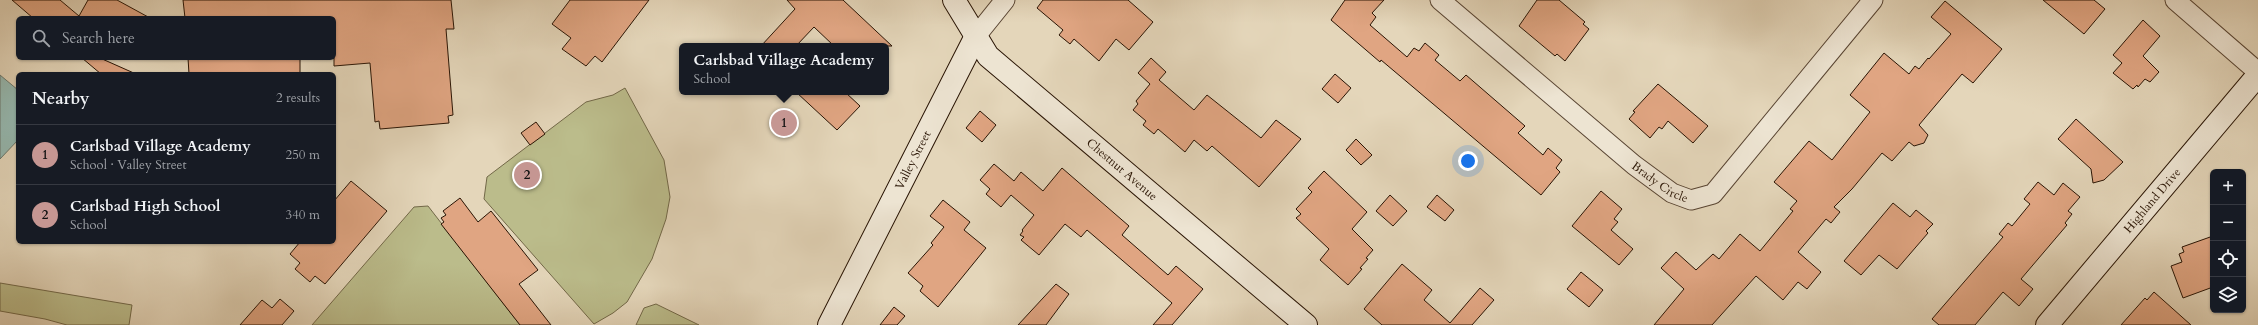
<!DOCTYPE html>
<html lang="en">
<head>
<meta charset="utf-8">
<style>
  :root { --surface:#171b24; --page:#20242c; --text:#f1f3f6; --muted:#9ea1a6; --line:#363941; --accent:#c59692 }
  body { margin:0; font-family:Cardo,serif; background:var(--page); color:var(--text) }
  .controls { position:absolute; right:12px; bottom:12px; display:grid; overflow:hidden; border-radius:6px; box-shadow:0 1px 3px #0004 }
  .controls button { width:36px; height:36px; display:grid; place-items:center; padding:0; border:0; border-bottom:1px solid var(--line); background:var(--surface); color:var(--text); font:20px sans-serif }
  .you { position:absolute; left:1468px; top:161px; width:14px; height:14px; margin:-10px; border:3px solid #fff; border-radius:50%; background:#1a73e8; box-shadow:0 0 0 6px #1a73e833 }
  .badge { display:grid; place-items:center; width:26px; height:26px; border-radius:50%; background:var(--accent); color:#111; font-size:13px; font-weight:700 }
  .pin { position:absolute; translate:-50% -50%; border:2px solid #fff; box-shadow:0 1px 4px #0006 }
  .popup { position:absolute; left:679px; top:43px; width:210px; height:52px; box-sizing:border-box; display:grid; place-content:center; border-radius:6px; background:var(--surface); filter:drop-shadow(0 1px 3px #0005); font-size:13px; white-space:nowrap; color:var(--muted) }
  .popup b { font-size:15px; color:var(--text) }
  .popup::after { content:''; position:absolute; left:50%; top:100%; margin-left:-8px; border:8px solid transparent; border-top-color:var(--surface) }
  .list { margin:0; padding:0; list-style:none }
  h2 { display:flex; justify-content:space-between; align-items:center; height:52px; margin:0; padding:0 16px; font-size:17px }
  h2 small { font-size:13px; font-weight:400; color:var(--muted) }
  .list li { display:grid; grid-template-columns:26px 1fr auto; gap:12px; align-items:center; box-sizing:border-box; height:60px; padding:0 16px; border-top:1px solid var(--line) }
  .list b { display:block; font-size:15px; white-space:nowrap }
  .list p { margin:0; font-size:13px; white-space:nowrap; color:var(--muted) }
  .list em { font-size:13px; font-style:normal; color:var(--muted) }
  .icon { flex:none; width:22px; height:22px; fill:none; stroke:currentColor; stroke-width:2; stroke-linecap:round; stroke-linejoin:round }
  .map { position:relative; flex:none; width:2258px; height:325px; overflow:hidden }
  .search { position:absolute; background:var(--surface); box-shadow:0 1px 3px #0004; left:16px; top:16px; width:320px; height:44px; display:flex; align-items:center; gap:10px; box-sizing:border-box; padding:0 14px; border-radius:6px; color:var(--muted); font-size:15px }
  .panel { position:absolute; background:var(--surface); box-shadow:0 1px 3px #0004; left:16px; top:72px; width:320px; height:172px; border-radius:6px }
  .map>svg:first-child { display:block }
</style>
</head>
<body>
<div class="map">
<svg width="2258" height="325" viewBox="0 0 2258 325">
  <rect width="100%" height="100%" fill="#e4d6ba"/>
  <filter id="stains"><feTurbulence type="fractalNoise" baseFrequency=".005" numOctaves="4"/><feColorMatrix values="0 0 0 0 .2 0 0 0 0 .09 0 0 0 0 .02 0 0 0 .5 -.17"/></filter>
  <radialGradient id="worn" r=".72"><stop offset=".6" stop-color="#630" stop-opacity="0"/><stop offset="1" stop-color="#630" stop-opacity=".3"/></radialGradient>
  <path fill="#bbbc8b" stroke="#726848" d="M 625,88 L 664,160 L 670,197 L 666,219 L 652,259 L 627,302 L 613,313 L 594,324 L 484,199 L 487,177 L 586,102 L 613,95 Z
    M 428,206 L 520,325 L 312,325 L 414,207 Z
    M 0,283 L 132,305 L 129,325 L 67,325 L 45,319 L 0,311 Z
    M 656,304 L 699,325 L 636,325 L 644,308 Z"/>
  <path fill="#95b9b1" stroke="#6a776c" d="M 0,75 L 18,90 L 18,140 L 0,159 Z"/>
  <path fill="#e0a582" stroke="#291404" d="M 12,0 L 60,0 L 79,16 L 88,0 L 117,0 L 150,18 L 33,18 Z
    M 183,0 L 451,0 L 454,29 L 446,29 L 453,115 L 448,116 L 449,123 L 380,129 L 379,121 L 375,122 L 370,63 L 334,66 L 334,18 L 185,18 Z
    M 570,0 L 649,0 L 602,62 L 595,56 L 586,66 L 562,49 L 571,38 L 552,24 Z
    M 787,0 L 843,0 L 892,46 L 834,46 L 814,27 L 796,46 L 761,46 L 795,9 Z
    M 1043,0 L 1128,0 L 1153,22 L 1129,50 L 1116,39 L 1099,61 L 1074,39 L 1070,44 L 1059,35 L 1063,30 L 1037,8 Z
    M 1345,0 L 1384,0 L 1372,13 L 1376,17 L 1370,25 L 1407,57 L 1414,48 L 1419,51 L 1425,43 L 1439,55 L 1435,60 L 1460,81 L 1466,75 L 1525,126 L 1518,133 L 1543,155 L 1548,148 L 1562,160 L 1556,168 L 1560,172 L 1541,195 L 1381,60 L 1380,62 L 1331,20 Z
    M 1537,0 L 1559,0 L 1585,22 L 1583,24 L 1589,29 L 1565,61 L 1557,54 L 1555,56 L 1519,26 Z
    M 2043,0 L 2094,0 L 2105,9 L 2084,34 Z
    M 1945,1 L 2002,49 L 1973,83 L 1962,74 L 1919,125 L 1928,135 L 1924,143 L 1914,146 L 1909,142 L 1892,161 L 1882,153 L 1852,189 L 1834,207 L 1840,212 L 1831,223 L 1826,219 L 1798,252 L 1821,272 L 1807,289 L 1798,282 L 1783,300 L 1756,276 L 1712,325 L 1654,325 L 1684,289 L 1661,268 L 1676,252 L 1696,270 L 1713,254 L 1719,259 L 1740,234 L 1760,251 L 1793,211 L 1790,209 L 1797,201 L 1774,182 L 1809,141 L 1832,160 L 1870,112 L 1850,95 L 1884,53 L 1909,74 L 1915,66 L 1919,69 L 1928,58 L 1929,59 L 1951,34 L 1931,17 Z
    M 2143,20 L 2160,36 L 2143,56 L 2159,72 L 2150,82 L 2145,79 L 2138,87 L 2137,85 L 2133,89 L 2113,73 L 2122,63 L 2113,55 Z
    M 82,58 L 100,58 L 136,74 L 101,74 Z
    M 188,58 L 300,58 L 300,74 L 189,74 Z
    M 1151,58 L 1166,72 L 1159,80 L 1194,110 L 1207,95 L 1261,138 L 1276,120 L 1301,139 L 1259,187 L 1212,146 L 1207,151 L 1194,140 L 1185,152 L 1158,129 L 1154,134 L 1143,125 L 1146,121 L 1133,110 L 1138,104 L 1136,101 L 1150,84 L 1138,73 Z
    M 1335,74 L 1351,88 L 1338,103 L 1322,89 Z
    M 1658,84 L 1708,126 L 1693,143 L 1668,121 L 1662,129 L 1659,127 L 1650,138 L 1629,119 L 1635,112 L 1633,111 Z
    M 796,92 L 845,92 L 860,106 L 837,130 Z
    M 980,111 L 996,125 L 982,142 L 966,128 Z
    M 2076,119 L 2123,162 L 2104,180 L 2093,183 L 2091,169 L 2058,139 Z
    M 536,122 L 545,134 L 530,145 L 521,133 Z
    M 1356,139 L 1372,155 L 1361,165 L 1346,150 Z
    M 994,164 L 1014,181 L 1021,172 L 1043,191 L 1062,168 L 1129,226 L 1122,235 L 1168,275 L 1176,266 L 1203,289 L 1172,325 L 1153,325 L 1172,303 L 1087,230 L 1081,237 L 1065,224 L 1039,255 L 1021,240 L 1024,237 L 1020,235 L 1023,231 L 1022,230 L 1034,215 L 1011,195 L 1001,207 L 986,194 L 990,189 L 980,180 Z
    M 1324,171 L 1367,212 L 1352,229 L 1373,250 L 1366,258 L 1368,259 L 1360,268 L 1362,269 L 1348,285 L 1320,260 L 1329,249 L 1296,218 L 1301,214 L 1296,209 L 1312,192 L 1308,188 Z
    M 351,181 L 387,211 L 325,284 L 315,276 L 310,282 L 295,269 L 300,263 L 290,254 L 300,242 L 334,242 L 334,201 Z
    M 2038,182 L 2054,195 L 2063,183 L 2080,197 L 2068,211 L 2072,214 L 2065,223 L 2067,225 L 2021,279 L 2033,289 L 2019,306 L 2003,292 L 1975,325 L 1939,325 L 1932,319 L 2003,237 L 1999,234 L 2008,223 L 2012,226 L 2030,204 L 2024,199 Z
    M 1601,191 L 1622,209 L 1614,219 L 1618,222 L 1611,230 L 1633,249 L 1619,265 L 1572,226 Z
    M 1390,195 L 1407,211 L 1393,226 L 1376,211 Z
    M 1437,195 L 1454,210 L 1445,221 L 1427,207 Z
    M 460,198 L 478,222 L 491,211 L 538,270 L 519,284 L 551,325 L 520,325 L 441,224 L 444,222 L 441,218 L 446,215 L 443,211 Z
    M 943,200 L 970,222 L 964,230 L 986,248 L 938,307 L 920,291 L 923,286 L 908,273 L 933,245 L 931,243 L 944,227 L 930,216 Z
    M 1893,203 L 1910,217 L 1916,210 L 1933,224 L 1926,231 L 1928,233 L 1897,269 L 1879,255 L 1861,275 L 1844,261 Z
    M 2213,236 L 2213,287 L 2183,298 L 2171,266 L 2182,262 L 2179,254 L 2184,252 L 2182,247 Z
    M 1402,264 L 1432,290 L 1424,300 L 1450,323 L 1480,288 L 1494,300 L 1472,325 L 1382,325 L 1364,309 Z
    M 1581,272 L 1603,290 L 1589,307 L 1567,289 Z
    M 1056,284 L 1069,294 L 1046,325 L 1018,325 Z
    M 2154,292 L 2191,325 L 2121,325 L 2145,298 L 2147,300 Z
    M 280,299 L 294,311 L 282,325 L 240,325 L 262,300 L 272,308 Z
    M 894,307 L 905,316 L 897,325 L 880,325 Z"/>
  <g fill="none" stroke-linecap="round" stroke-linejoin="round">
    <defs>
      <g id="street">
        <path id="s1" d="M 1440,0 L 1634,165 L 1672,193 L 1691,200 L 1713,194 L 1873,0"/>
        <path d="M 2175,0 L 2258,72"/>
        <path d="M 976,36 L 1005,0"/>
      </g>
      <g id="secondary">
        <path id="s2" d="M 954,0 L 988,56 L 1306,325"/>
        <path id="s3" d="M 829,325 L 976,36"/>
        <path id="s4" d="M 2047,325 L 2258,75"/>
      </g>
    </defs>
    <use href="#street" stroke="#584432" stroke-width="21"/>
    <use href="#secondary" stroke="#291404" stroke-width="24"/>
    <use href="#street" stroke="#ede4d2" stroke-width="19"/>
    <use href="#secondary" stroke="#ede4d2" stroke-width="22"/>
  </g>
  <g text-anchor="middle" dominant-baseline="central" stroke-width="3" stroke-linejoin="round" paint-order="stroke">
    <g font-size="12" fill="#291404" stroke="#ede4d2">
      <text stroke="none"><textPath href="#s3" startOffset="185">Valley Street</textPath></text>
      <text stroke="none"><textPath href="#s2" startOffset="241">Chestnut Avenue</textPath></text>
      <text stroke="none"><textPath href="#s1" startOffset="286">Brady Circle</textPath></text>
      <text stroke="none"><textPath href="#s4" startOffset="163">Highland Drive</textPath></text>
    </g>
  </g>
  <rect width="100%" height="100%" filter="url(#stains)"/>
  <rect width="100%" height="100%" fill="url(#worn)"/>
</svg>
<div class="controls">
<button>+</button>
<button>−</button>
<button><svg class="icon" aria-label="locate" viewBox="0 0 24 24"><circle cx="12" cy="12" r="6"/><path d="M12 2v4M12 18v4M2 12h4M18 12h4"/></svg></button>
<button><svg class="icon" aria-label="layers" viewBox="0 0 24 24"><path d="M12 4l9 5-9 5-9-5zM3 14l9 5 9-5"/></svg></button>
</div>
<div class="you"></div>
<div class="pin badge" style="left:784px;top:123px">1</div>
<div class="popup"><b>Carlsbad Village Academy</b>School</div>
<div class="pin badge" style="left:527px;top:175px">2</div>
<div class="search"><svg class="icon" aria-label="search" viewBox="0 0 24 24"><circle cx="10" cy="10" r="6"/><path d="M15 15l6 6"/></svg>Search here</div>
<section class="panel">
<h2>Nearby<small>2 results</small></h2>
<ul class="list">
<li><span class="badge">1</span><div><b>Carlsbad Village Academy</b><p>School · Valley Street</p></div><em>250 m</em></li>
<li><span class="badge">2</span><div><b>Carlsbad High School</b><p>School</p></div><em>340 m</em></li>
</ul>
</section>
</div>
</body>
</html>
